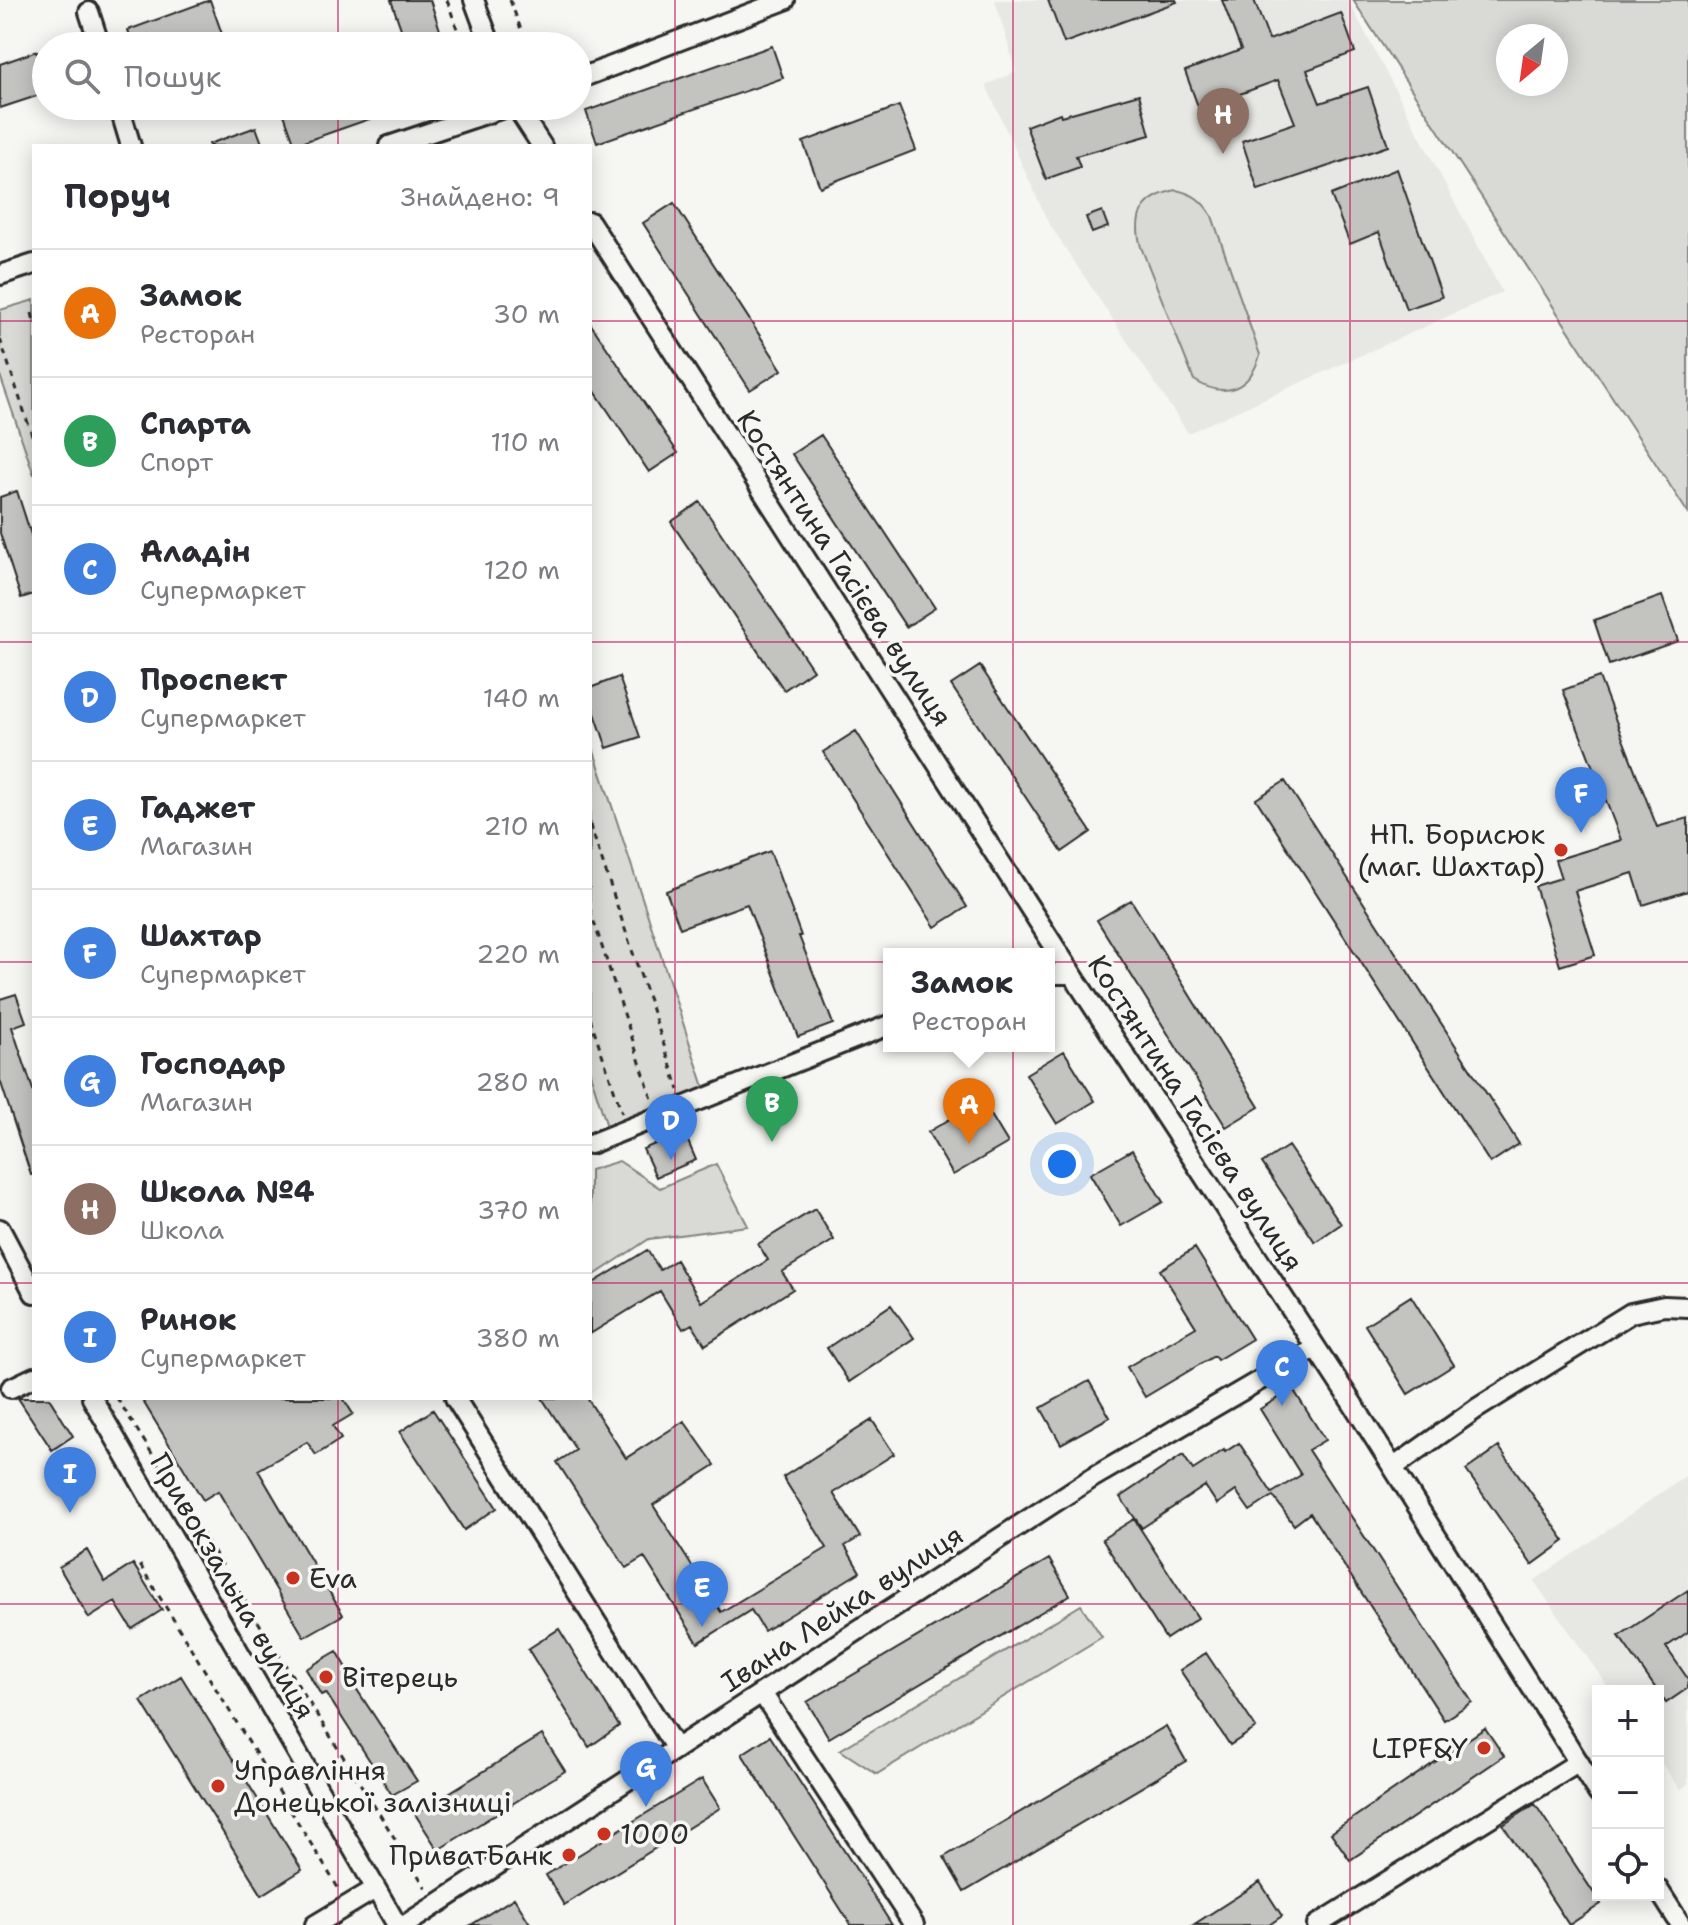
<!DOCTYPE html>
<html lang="uk">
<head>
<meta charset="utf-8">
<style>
  :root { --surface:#fff; --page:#f7f7f7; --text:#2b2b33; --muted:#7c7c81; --line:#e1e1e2; --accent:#c8321e }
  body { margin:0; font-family:"Shantell Sans",sans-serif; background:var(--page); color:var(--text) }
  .controls { position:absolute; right:24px; bottom:24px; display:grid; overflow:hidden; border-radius:0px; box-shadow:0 4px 20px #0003 }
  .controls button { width:72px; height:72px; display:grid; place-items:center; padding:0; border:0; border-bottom:2px solid var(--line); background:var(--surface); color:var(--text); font:40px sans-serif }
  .compass { position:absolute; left:1496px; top:24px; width:72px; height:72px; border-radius:50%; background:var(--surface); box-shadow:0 4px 20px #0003; rotate:209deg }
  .you { position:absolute; left:1062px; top:1164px; width:28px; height:28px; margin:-20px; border:6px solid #fff; border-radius:50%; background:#1a73e8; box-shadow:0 0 0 12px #1a73e833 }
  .badge { display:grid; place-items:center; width:52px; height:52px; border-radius:50%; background:var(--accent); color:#fff; font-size:26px; font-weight:700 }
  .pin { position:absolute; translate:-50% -66px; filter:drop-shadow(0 2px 4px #0008) }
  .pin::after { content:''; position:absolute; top:42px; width:28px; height:24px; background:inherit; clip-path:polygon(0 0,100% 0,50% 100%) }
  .popup { position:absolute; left:883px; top:948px; width:172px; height:104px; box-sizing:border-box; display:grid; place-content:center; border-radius:0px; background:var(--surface); filter:drop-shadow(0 2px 6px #0005); font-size:26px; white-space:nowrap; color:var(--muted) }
  .popup b { font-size:30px; color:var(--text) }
  .popup::after { content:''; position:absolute; left:50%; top:100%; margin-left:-16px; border:16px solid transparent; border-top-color:var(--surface) }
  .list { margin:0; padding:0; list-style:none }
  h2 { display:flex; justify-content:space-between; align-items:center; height:104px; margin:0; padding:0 32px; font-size:34px }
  h2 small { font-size:26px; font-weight:400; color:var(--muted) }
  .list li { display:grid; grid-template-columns:52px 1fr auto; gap:24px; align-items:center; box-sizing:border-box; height:128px; padding:0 32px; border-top:2px solid var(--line) }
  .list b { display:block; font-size:30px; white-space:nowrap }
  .list p { margin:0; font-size:26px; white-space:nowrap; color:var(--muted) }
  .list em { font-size:26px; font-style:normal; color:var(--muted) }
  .icon { flex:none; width:44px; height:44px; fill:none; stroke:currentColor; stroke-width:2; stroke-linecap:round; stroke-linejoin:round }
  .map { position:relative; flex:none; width:1688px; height:1925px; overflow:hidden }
  .search { position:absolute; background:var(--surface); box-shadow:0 4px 20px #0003; left:32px; top:32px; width:560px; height:88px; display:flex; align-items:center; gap:20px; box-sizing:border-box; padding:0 28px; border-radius:44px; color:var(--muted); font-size:30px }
  .panel { position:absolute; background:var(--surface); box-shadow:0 4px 20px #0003; left:32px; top:144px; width:560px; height:1256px; border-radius:0px }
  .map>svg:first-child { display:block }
</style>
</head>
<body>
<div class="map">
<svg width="1688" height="1925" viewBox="0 0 1688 1925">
  <rect width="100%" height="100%" fill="#f6f6f2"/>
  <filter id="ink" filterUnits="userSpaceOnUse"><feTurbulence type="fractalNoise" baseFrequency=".0125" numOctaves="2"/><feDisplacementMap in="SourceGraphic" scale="16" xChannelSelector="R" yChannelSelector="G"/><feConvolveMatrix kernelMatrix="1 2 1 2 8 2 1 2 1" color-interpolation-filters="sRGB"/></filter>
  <g filter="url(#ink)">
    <path fill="#e7e7e3" d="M 995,0 L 1348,0 L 1502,292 L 1188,433 L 1048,222 L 986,85 L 1016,72 Z
      M 1688,1474 L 1688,1784 L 1680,1790 L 1658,1758 L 1658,1691 L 1611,1691 L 1534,1581 Z"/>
    <path fill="#d9d9d5" stroke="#828280" stroke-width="2" fill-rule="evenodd" d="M 1353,0 L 1688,0 L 1688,513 ZM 1508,36 L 1556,36 L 1556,84 L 1508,84 Z
      M 1176,190 C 1194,194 1202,200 1212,216 L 1260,355 C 1250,389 1225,400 1194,380 L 1141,247 C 1132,215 1143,197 1176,190 Z
      M 34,300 L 34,475 L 0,375 L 0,310 Z
      M 590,739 L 705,1090 L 609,1133 L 590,1073 Z
      M 619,1161 L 660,1188 L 716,1164 L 748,1226 L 649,1239 L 590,1278 L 590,1170 Z
      M 1081,1605 L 1102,1637 L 877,1774 L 840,1750 Z"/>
    <path fill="#c3c3c0" stroke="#2b2b2b" stroke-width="2" d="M 210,0 L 222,34 L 188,46 L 134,46 L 128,30 Z
      M 391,0 L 430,0 L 443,39 L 422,46 L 407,46 Z
      M 1048,0 L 1176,0 L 1177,2 L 1064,43 Z
      M 1222,0 L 1254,0 L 1269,40 L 1341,13 L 1355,52 L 1307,70 L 1320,103 L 1368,87 L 1388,146 L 1258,190 L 1242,141 L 1295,123 L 1278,80 L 1199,109 L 1185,71 L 1241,50 Z
      M 772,46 L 783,78 L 597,143 L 586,111 Z
      M 37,51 L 46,77 L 46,93 L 0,108 L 0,64 Z
      M 1139,94 L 1150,135 L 1076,156 L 1080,167 L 1046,179 L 1026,126 L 1060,113 L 1061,116 Z
      M 281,106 L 400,106 L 401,108 L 295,145 Z
      M 899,106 L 916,150 L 820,187 L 803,142 Z
      M 256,127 L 263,146 L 209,146 L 209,144 Z
      M 1397,169 L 1442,297 L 1406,309 L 1379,232 L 1350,244 L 1331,195 Z
      M 674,203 L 782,370 L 750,390 L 643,223 Z
      M 1102,211 L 1108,227 L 1092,233 L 1086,217 Z
      M 590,323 L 678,453 L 649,472 L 590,384 Z
      M 821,435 L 935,608 L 906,627 L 792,454 Z
      M 17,491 L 34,544 L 34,594 L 21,598 L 0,533 L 0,497 Z
      M 700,502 L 813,670 L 784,690 L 671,522 Z
      M 1662,596 L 1678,641 L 1609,665 L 1594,620 Z
      M 980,666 L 1091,832 L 1062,852 L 951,685 Z
      M 619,677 L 640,737 L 607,748 L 590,699 L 590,688 Z
      M 1599,677 L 1657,827 L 1688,818 L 1688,891 L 1643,905 L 1633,873 L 1575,891 L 1595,955 L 1560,966 L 1535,886 L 1561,878 L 1555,860 L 1621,840 L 1563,690 Z
      M 856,731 L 967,907 L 935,927 L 823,752 Z
      M 1285,781 L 1519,1144 L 1490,1163 L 1256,799 Z
      M 770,851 L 801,936 L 799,936 L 833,1024 L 798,1037 L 747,904 L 680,928 L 666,891 Z
      M 1131,900 L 1259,1107 L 1226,1127 L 1097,920 Z
      M 16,994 L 26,1022 L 12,1027 L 34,1093 L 34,1174 L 31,1175 L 0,1080 L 0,999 Z
      M 1064,1051 L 1095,1101 L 1057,1124 L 1026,1074 Z
      M 982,1100 L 1008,1143 L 953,1175 L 928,1132 Z
      M 684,1132 L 696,1160 L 656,1177 L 643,1149 Z
      M 1288,1146 L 1341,1224 L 1315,1242 L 1262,1163 Z
      M 1132,1150 L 1163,1202 L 1121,1226 L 1090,1174 Z
      M 815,1209 L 834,1240 L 782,1272 L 793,1289 L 705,1345 L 692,1324 L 683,1329 L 660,1291 L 590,1334 L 590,1285 L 647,1250 L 660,1270 L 676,1260 L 701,1302 L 768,1260 L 758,1244 Z
      M 1195,1248 L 1252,1339 L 1217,1360 L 1214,1356 L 1145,1397 L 1127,1367 L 1196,1327 L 1160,1270 Z
      M 1411,1296 L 1454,1365 L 1408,1394 L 1365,1325 Z
      M 891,1305 L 914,1338 L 849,1382 L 827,1348 Z
      M 1089,1381 L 1110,1417 L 1061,1444 L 1041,1408 Z
      M 1293,1389 L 1325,1440 L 1308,1450 L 1472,1702 L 1444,1720 L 1310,1513 L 1294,1525 L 1273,1496 L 1250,1511 L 1236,1491 L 1217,1504 L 1205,1486 L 1142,1528 L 1120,1497 L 1183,1455 L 1193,1470 L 1224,1450 L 1225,1452 L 1239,1443 L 1272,1493 L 1301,1475 L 1260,1409 Z
      M 18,1398 L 49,1398 L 73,1436 L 52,1450 Z
      M 141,1398 L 343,1398 L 353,1414 L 333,1426 L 341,1439 L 316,1455 L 307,1442 L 258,1470 L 343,1615 L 304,1637 L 218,1491 L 203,1500 Z
      M 542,1398 L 587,1398 L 626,1458 L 684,1421 L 715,1465 L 653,1505 L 721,1612 L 827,1548 L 783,1477 L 872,1420 L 894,1454 L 833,1493 L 860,1537 L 845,1546 L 860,1572 L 764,1631 L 751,1610 L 698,1643 L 644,1557 L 626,1568 L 557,1462 L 576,1450 Z
      M 433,1410 L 497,1508 L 464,1530 L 400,1432 Z
      M 1499,1447 L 1565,1541 L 1532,1565 L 1466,1470 Z
      M 1134,1519 L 1198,1618 L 1166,1639 L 1102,1539 Z
      M 87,1550 L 105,1582 L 133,1564 L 162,1610 L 132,1629 L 115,1602 L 89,1618 L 59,1567 Z
      M 1049,1559 L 1070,1595 L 829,1738 L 807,1702 Z
      M 1688,1590 L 1688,1632 L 1666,1647 L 1688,1679 L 1688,1688 L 1666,1703 L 1619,1636 Z
      M 559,1629 L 619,1726 L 589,1747 L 528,1649 Z
      M 337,1651 L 353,1678 L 350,1679 L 417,1781 L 392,1795 L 326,1693 L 321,1695 L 306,1669 Z
      M 1206,1653 L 1256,1728 L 1230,1745 L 1180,1670 Z
      M 181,1676 L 302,1870 L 262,1895 L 141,1701 Z
      M 1166,1726 L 1186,1761 L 964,1892 L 944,1857 Z
      M 1485,1728 L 1504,1756 L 1350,1860 L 1331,1833 Z
      M 542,1735 L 565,1771 L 438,1850 L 415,1814 Z
      M 770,1736 L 892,1925 L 851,1925 L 742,1754 Z
      M 702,1779 L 720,1808 L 564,1905 L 546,1875 Z
      M 1535,1804 L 1601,1904 L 1569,1925 L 1503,1825 Z
      M 1260,1882 L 1282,1916 L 1269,1925 L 1193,1925 Z
      M 514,1898 L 531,1925 L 471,1925 Z"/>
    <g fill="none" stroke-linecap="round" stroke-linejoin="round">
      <defs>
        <path id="minor" d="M 474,0 L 491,46
          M 89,12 L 100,46
          M 578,79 L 785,0
          M 119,106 L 131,146
          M 516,106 L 542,146
          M 389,146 L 509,106
          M 590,222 L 1072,974 L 1358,1412 L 1598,1793
          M 0,275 L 34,264
          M 1049,974 L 1072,974
          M 590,1144 L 889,1025
          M 0,1229 L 34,1293
          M 11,1388 L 34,1377
          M 92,1398 L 397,1925
          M 455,1398 L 676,1749
          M 1394,1467 L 1476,1409 L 1631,1313 L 1664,1306 L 1688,1307
          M 762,1693 L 914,1925
          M 1658,1889 L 1681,1925
          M 315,1925 L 375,1889
          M 405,1925 L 1092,1478 L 1315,1348
          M 1317,1925 L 1579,1762"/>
      </defs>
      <use href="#minor" stroke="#2b2b2b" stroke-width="24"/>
      <path stroke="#2b2b2b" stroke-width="3" stroke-dasharray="6 6" stroke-linecap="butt" d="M 447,0 L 463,46
        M 510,0 L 527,46
        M 32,313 L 34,321
        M 0,339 L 34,441
        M 590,825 L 679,1090
        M 590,910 L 652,1099
        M 590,1018 L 622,1113
        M 117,1398 L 426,1888
        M 140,1565 L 340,1891"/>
      <use href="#minor" stroke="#f6f6f2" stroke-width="18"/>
    </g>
  </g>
  <path fill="none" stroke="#c2185b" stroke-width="2" stroke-opacity="0.55" d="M 338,0 L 338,46M 675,0 L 675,1925M 1013,0 L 1013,1925M 1350,0 L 1350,1925M 338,106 L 338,146M 0,321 L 34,321M 590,321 L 1688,321M 0,642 L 34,642M 590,642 L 1688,642M 0,962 L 34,962M 590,962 L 1688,962M 0,1283 L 34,1283M 590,1283 L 1688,1283M 338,1398 L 338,1925M 0,1604 L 1688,1604"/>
  <g fill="#c8321e" stroke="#f6f6f2" stroke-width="3">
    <circle cx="1561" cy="850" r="8"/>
    <circle cx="293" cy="1578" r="8"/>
    <circle cx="326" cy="1677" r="8"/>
    <circle cx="1484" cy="1748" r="8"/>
    <circle cx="218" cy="1786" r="8"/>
    <circle cx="604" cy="1834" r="8"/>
    <circle cx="569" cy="1855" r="8"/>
  </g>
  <g text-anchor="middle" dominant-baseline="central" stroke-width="7" stroke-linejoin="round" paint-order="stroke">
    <g font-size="28" fill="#2b2b2b" stroke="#f6f6f2">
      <text transform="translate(845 568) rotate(57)">Костянтина Гасієва вулиця</text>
      <text transform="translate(1196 1113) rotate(57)">Костянтина Гасієва вулиця</text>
      <text transform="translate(233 1586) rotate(60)">Привокзальна вулиця</text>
      <text transform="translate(842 1608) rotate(-33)">Івана Лейка вулиця</text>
    </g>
    <g font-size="28" fill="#2b2b2b" stroke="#f6f6f2" text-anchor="start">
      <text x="1545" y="834" text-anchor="end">НП. Борисюк<tspan x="1545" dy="32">(маг. Шахтар)</tspan></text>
      <text x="309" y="1578">Eva</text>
      <text x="342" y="1677">Вітерець</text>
      <text x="1468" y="1748" text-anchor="end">LIPF&amp;Y</text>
      <text x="234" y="1770">Управління<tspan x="234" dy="32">Донецької залізниці</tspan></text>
      <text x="620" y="1834">1000</text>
      <text x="553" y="1855" text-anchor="end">ПриватБанк</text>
    </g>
  </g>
</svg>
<div class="controls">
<button>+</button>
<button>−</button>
<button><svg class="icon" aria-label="locate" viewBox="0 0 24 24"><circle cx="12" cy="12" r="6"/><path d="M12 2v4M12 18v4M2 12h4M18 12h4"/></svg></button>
</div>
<svg class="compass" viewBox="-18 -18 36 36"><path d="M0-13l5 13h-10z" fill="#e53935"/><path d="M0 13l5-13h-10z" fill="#7c7c81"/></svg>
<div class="you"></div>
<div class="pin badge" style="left:969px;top:1144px;background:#e8710a">A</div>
<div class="popup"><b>Замок</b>Ресторан</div>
<div class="pin badge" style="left:772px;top:1142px;background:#2e9e5b">B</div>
<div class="pin badge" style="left:1282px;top:1406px;background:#3f7fe0">C</div>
<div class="pin badge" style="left:671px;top:1160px;background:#3f7fe0">D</div>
<div class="pin badge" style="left:702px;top:1627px;background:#3f7fe0">E</div>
<div class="pin badge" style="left:1581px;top:833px;background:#3f7fe0">F</div>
<div class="pin badge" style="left:646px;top:1807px;background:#3f7fe0">G</div>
<div class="pin badge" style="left:1223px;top:154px;background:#8d6e63">H</div>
<div class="pin badge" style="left:70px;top:1513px;background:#3f7fe0">I</div>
<div class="search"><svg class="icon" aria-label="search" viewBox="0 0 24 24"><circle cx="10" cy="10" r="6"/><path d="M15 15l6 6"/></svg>Пошук</div>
<section class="panel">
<h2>Поруч<small>Знайдено: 9</small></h2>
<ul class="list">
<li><span class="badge" style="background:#e8710a">A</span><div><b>Замок</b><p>Ресторан</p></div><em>30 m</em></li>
<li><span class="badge" style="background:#2e9e5b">B</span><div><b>Спарта</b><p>Спорт</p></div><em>110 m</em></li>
<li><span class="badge" style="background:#3f7fe0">C</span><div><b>Аладін</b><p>Супермаркет</p></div><em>120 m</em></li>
<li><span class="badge" style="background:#3f7fe0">D</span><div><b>Проспект</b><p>Супермаркет</p></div><em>140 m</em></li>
<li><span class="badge" style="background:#3f7fe0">E</span><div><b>Гаджет</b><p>Магазин</p></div><em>210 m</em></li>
<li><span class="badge" style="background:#3f7fe0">F</span><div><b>Шахтар</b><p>Супермаркет</p></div><em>220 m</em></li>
<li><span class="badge" style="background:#3f7fe0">G</span><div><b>Господар</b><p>Магазин</p></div><em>280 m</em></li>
<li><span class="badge" style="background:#8d6e63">H</span><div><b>Школа №4</b><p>Школа</p></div><em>370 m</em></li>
<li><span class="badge" style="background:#3f7fe0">I</span><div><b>Ринок</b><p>Супермаркет</p></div><em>380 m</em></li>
</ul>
</section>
</div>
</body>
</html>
